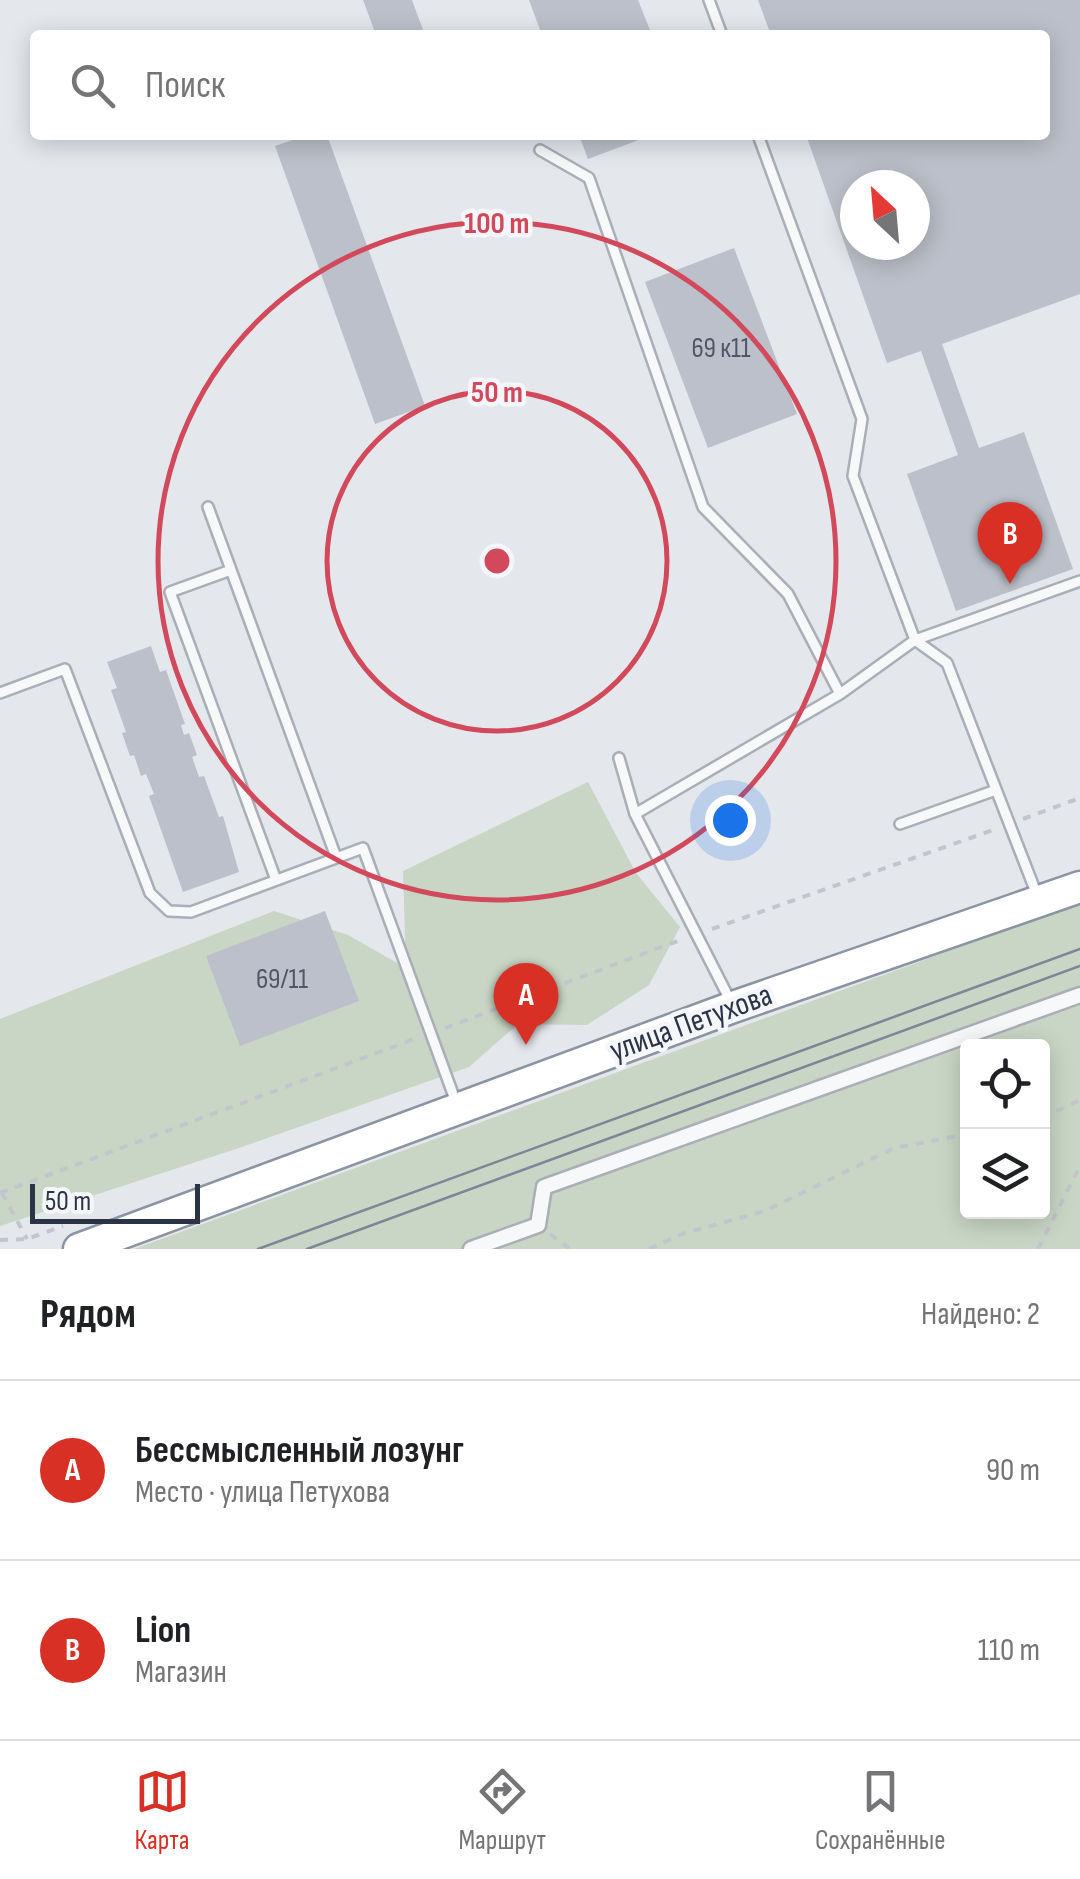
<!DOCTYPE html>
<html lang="ru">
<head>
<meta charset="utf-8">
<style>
  :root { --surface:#fff; --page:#f6f6f6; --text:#202124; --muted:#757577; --line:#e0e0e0; --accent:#d93025 }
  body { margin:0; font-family:"Sofia Sans Condensed",sans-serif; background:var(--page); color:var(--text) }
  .controls { position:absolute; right:30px; bottom:30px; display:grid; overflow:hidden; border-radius:10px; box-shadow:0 5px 25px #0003 }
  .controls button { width:90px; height:90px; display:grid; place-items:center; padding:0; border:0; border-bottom:2px solid var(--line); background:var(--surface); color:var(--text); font:50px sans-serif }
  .compass { position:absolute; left:840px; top:170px; width:90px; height:90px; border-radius:50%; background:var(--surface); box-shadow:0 5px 25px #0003; rotate:334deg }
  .scale { position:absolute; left:30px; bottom:25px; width:170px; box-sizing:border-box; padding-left:10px; border:5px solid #2b3445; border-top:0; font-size:28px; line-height:35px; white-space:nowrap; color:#2b3445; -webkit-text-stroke:8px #f4f6f9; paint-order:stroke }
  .you { position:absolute; left:730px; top:820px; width:35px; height:35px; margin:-25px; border:8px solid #fff; border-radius:50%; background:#1a73e8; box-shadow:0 0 0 15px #1a73e833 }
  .badge { display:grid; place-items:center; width:65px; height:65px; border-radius:50%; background:var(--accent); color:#fff; font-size:32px; font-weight:700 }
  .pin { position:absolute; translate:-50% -82px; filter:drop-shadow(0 2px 5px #0008) }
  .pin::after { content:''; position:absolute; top:52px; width:35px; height:30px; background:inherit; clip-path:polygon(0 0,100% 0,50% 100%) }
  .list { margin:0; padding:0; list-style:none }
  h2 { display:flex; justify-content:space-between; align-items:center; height:130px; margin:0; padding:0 40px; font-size:42px }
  h2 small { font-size:32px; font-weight:400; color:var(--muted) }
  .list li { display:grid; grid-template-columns:65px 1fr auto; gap:30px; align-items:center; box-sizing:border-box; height:180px; padding:0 40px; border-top:2px solid var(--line) }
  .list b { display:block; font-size:38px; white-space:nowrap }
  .list p { margin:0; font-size:32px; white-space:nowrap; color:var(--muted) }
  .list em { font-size:32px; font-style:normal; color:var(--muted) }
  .icon { flex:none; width:55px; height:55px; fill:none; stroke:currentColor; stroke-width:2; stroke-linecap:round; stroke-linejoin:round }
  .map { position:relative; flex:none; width:1080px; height:1249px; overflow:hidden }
  .search { position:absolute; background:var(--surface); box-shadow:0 5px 25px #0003; left:30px; right:30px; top:30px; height:110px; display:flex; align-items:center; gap:25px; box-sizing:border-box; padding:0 35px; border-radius:10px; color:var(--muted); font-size:38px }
  .sheet { height:490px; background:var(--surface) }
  nav { display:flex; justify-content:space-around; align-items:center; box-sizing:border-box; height:140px; border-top:2px solid var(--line); background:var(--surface); font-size:28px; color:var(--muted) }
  nav a { display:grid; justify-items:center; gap:5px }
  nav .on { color:var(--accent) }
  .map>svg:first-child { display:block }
</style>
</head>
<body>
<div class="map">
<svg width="1080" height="1249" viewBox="0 0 1080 1249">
  <rect width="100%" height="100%" fill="#e4e7ec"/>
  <path fill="#c9d6c5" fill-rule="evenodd" d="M 588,782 L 636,873 L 680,927 L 649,985 L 587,1025 L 518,1024 L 469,1067 L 239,1148 L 0,1226 L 0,1019 L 274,911 L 348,935 L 406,968 L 403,871 Z
    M 1080,903 L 1080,1249 L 134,1249 ZM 968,1046 L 1042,1046 L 1042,1212 L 968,1212 Z"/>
  <path fill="#bbc0ca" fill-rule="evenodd" d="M 363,0 L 412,0 L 425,35 L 376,35 Z
    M 529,0 L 638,0 L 652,35 L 542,35 Z
    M 758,0 L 1080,0 L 1080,294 L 942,344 L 979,448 L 1024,432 L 1073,569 L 956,611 L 907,474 L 958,455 L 921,351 L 887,363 L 806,135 L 1045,135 L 1045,35 L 771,35 ZM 855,185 L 915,185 L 915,245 L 855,245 Z
    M 307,135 L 327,135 L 425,406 L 375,424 L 275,146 Z
    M 579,135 L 652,135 L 588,159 Z
    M 734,248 L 797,414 L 708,448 L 645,282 Z
    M 151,646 L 160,672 L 166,670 L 185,724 L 181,725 L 184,735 L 189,733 L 197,755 L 192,757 L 199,777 L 204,776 L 219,817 L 223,816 L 239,872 L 183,892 L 149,796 L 154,794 L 146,774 L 141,776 L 134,755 L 130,756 L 122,733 L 126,732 L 111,690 L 117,688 L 107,662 Z
    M 325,911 L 359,1001 L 240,1046 L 206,956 Z"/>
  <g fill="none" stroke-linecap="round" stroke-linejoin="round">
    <defs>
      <path id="service" d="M 709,0 L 722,35
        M 758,135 L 862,419 L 853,476 L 915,640 L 1080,581
        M 540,150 L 589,178 L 703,507 L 788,594 L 840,694
        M 208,507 L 336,857
        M 231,570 L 170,592 L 276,880
        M 0,693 L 65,669 L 150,893 L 169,911 L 191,912 L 363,848 L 457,1105
        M 619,758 L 635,814 L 732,1004
        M 635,814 L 840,694 L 915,640 L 947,663 L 1037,895
        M 900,824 L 996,790"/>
      <path id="pedestrian" d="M 471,1249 L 538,1225 L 544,1187 L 1080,995"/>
      <path id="trunk" d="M 79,1249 L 733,1007 L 1080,887"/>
    </defs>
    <use href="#service" stroke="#a9aeb7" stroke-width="14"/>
    <use href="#pedestrian" stroke="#a9aeb7" stroke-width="19"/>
    <use href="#trunk" stroke="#8b94a3" stroke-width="35"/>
    <path stroke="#c2c5cb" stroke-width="4" stroke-dasharray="8 8" stroke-linecap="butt" d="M 1023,819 L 1080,798
      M 712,929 L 996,829
      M 445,1028 L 680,940
      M 1042,1118 L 1080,1100
      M 0,1193 L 417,1038
      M 2,1193 L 27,1239
      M 550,1234 L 570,1249
      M 0,1240 L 27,1239 L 63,1226
      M 649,1249 L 682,1234 L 765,1211 L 894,1148 L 968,1134
      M 1038,1249 L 1080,1166"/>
    <use href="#service" stroke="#f7f8fa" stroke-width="9"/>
    <use href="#pedestrian" stroke="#f7f8fa" stroke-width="14"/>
    <use href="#trunk" stroke="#fff" stroke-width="30"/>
    <path stroke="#7d8696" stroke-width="2.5" d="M 258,1249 L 1080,949
      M 307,1249 L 1080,966"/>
  </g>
  <g fill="none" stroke="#d1495b" stroke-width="5">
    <circle cx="497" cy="561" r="170"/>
    <circle cx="497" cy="561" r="339"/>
  </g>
  <g text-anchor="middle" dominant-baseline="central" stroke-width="9" stroke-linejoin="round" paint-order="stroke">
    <g font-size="28" fill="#4f5766">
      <text x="721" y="348">69 к11</text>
      <text x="282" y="979">69/11</text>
    </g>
    <g font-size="32" fill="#2b3445" stroke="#f4f6f9">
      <text transform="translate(691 1023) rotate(-20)">улица Петухова</text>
    </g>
  </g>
  <circle cx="497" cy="561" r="15" fill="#d1495b" stroke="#f4f6f9" stroke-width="5"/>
  <g font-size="30" text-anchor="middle" font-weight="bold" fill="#d1495b" stroke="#f4f6f9" stroke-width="9" stroke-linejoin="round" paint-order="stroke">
    <text x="497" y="233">100 m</text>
    <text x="497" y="402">50 m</text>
  </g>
</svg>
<div class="controls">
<button><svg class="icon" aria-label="locate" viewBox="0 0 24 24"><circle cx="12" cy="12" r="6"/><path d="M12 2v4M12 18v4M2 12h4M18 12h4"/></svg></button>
<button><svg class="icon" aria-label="layers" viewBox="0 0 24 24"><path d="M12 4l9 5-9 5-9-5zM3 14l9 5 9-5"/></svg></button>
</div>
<svg class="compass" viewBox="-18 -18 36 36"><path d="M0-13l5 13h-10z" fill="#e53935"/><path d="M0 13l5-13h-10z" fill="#757577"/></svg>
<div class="scale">50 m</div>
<div class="you"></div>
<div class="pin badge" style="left:526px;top:1045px">A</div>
<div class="pin badge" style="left:1010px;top:584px">B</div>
<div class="search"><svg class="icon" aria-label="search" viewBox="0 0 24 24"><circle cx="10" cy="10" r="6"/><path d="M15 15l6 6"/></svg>Поиск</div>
</div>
<section class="sheet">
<h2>Рядом<small>Найдено: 2</small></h2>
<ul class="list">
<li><span class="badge">A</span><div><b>Бессмысленный лозунг</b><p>Место · улица Петухова</p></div><em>90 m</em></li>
<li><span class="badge">B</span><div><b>Lion</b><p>Магазин</p></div><em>110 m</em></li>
</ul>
</section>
<nav>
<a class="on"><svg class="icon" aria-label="map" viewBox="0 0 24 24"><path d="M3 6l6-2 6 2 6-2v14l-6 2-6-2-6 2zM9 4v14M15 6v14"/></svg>Карта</a>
<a><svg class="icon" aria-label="directions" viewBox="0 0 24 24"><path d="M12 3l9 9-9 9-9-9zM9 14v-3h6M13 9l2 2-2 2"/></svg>Маршрут</a>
<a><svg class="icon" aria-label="saved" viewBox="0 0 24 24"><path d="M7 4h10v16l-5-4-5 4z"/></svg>Сохранённые</a>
</nav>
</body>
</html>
